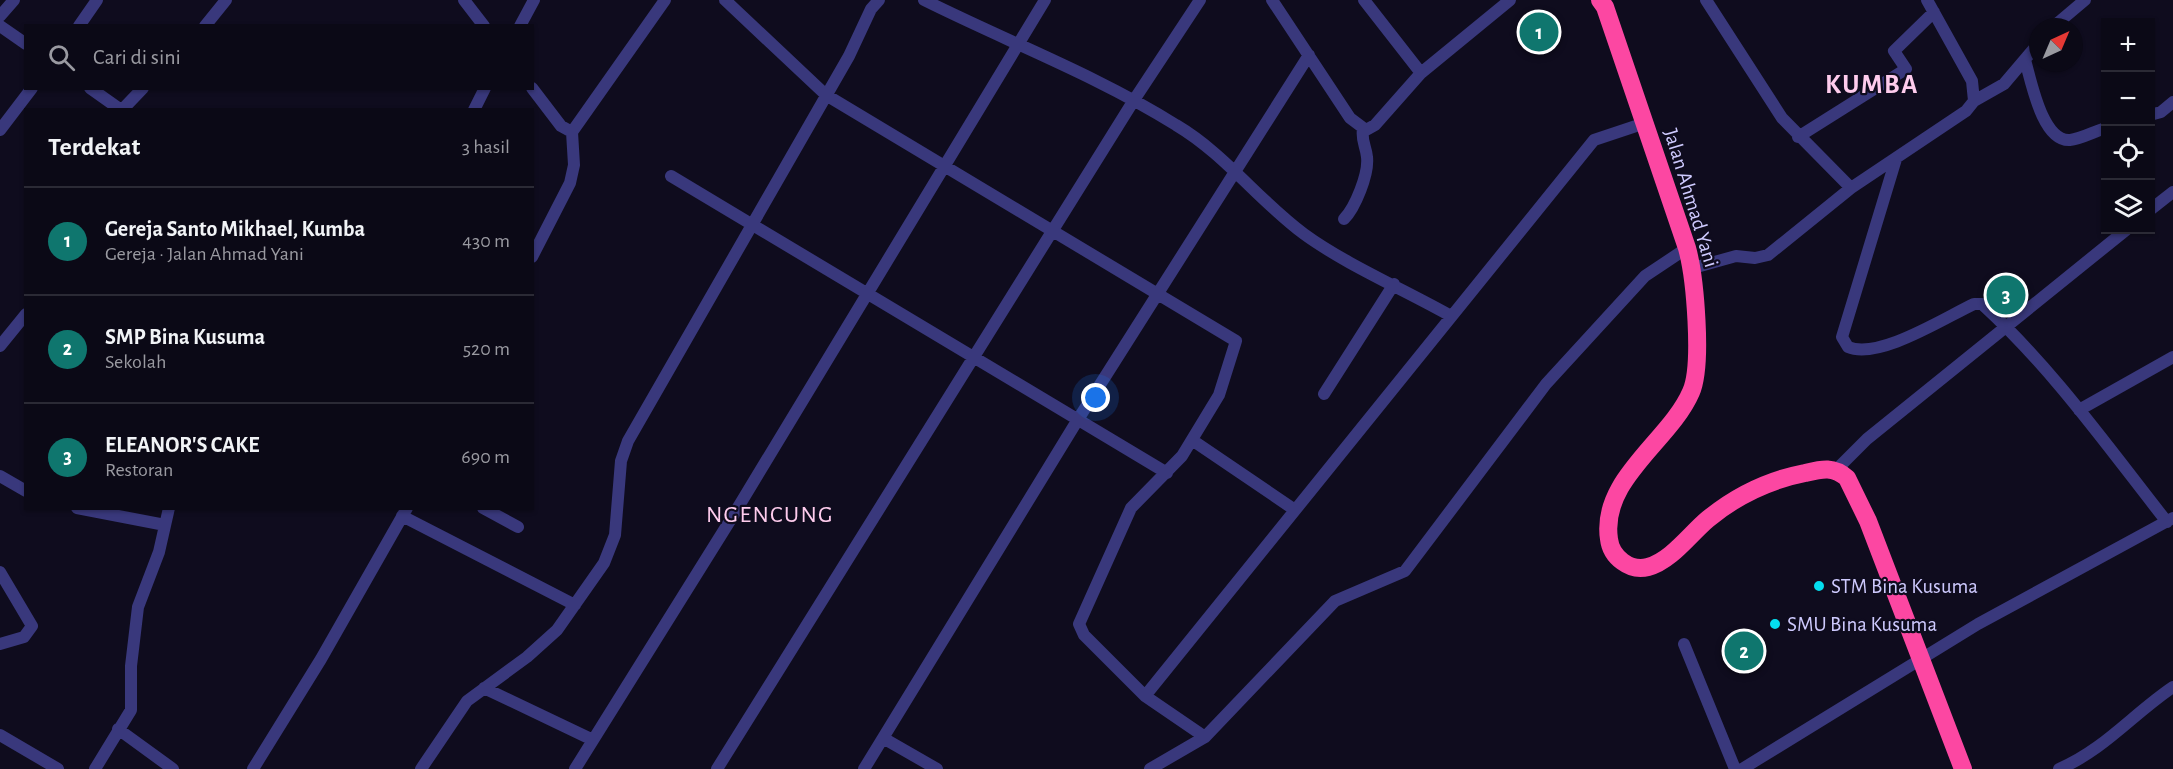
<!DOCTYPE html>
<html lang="id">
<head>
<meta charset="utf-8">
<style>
  :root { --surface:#0b0916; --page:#14121f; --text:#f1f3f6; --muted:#9a9aa1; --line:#2b2a35; --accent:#0f766e }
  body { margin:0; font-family:"Alegreya Sans",sans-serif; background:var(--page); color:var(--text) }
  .controls { position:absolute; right:18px; top:18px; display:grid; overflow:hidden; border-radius:0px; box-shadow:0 2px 4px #0004 }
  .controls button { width:54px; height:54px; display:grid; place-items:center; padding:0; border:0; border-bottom:2px solid var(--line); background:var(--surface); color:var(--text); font:30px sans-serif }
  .compass { position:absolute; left:2029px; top:18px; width:54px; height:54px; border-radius:50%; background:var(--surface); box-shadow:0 2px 4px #0004; rotate:44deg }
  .you { position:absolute; left:1096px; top:398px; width:21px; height:21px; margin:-15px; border:4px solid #fff; border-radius:50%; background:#1a73e8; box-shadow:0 0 0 9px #1a73e833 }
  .badge { display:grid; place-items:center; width:39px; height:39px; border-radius:50%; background:var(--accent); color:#fff; font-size:20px; font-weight:700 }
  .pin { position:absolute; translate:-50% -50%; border:3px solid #fff; box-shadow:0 2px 6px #0006 }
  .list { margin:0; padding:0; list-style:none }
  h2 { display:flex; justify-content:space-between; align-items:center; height:78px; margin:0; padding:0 24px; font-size:26px }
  h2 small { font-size:20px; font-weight:400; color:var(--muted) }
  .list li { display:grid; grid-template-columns:39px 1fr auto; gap:18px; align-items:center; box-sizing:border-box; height:108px; padding:0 24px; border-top:2px solid var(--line) }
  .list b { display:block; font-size:22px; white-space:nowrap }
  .list p { margin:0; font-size:20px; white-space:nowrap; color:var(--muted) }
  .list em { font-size:20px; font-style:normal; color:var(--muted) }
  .icon { flex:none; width:33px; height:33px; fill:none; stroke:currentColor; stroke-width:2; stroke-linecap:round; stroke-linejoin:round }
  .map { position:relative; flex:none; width:2173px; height:769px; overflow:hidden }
  .search { position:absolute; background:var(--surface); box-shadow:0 2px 4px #0004; left:24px; top:24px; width:510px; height:66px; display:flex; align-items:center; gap:15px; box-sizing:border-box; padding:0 21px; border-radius:0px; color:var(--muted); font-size:22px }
  .panel { position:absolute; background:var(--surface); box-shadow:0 2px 4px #0004; left:24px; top:108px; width:510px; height:402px; border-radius:0px }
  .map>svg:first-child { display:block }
</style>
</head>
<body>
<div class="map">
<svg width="2173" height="769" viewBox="0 0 2173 769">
  <rect width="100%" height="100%" fill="#0f0c1e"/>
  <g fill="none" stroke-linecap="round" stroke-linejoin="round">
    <path stroke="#39387c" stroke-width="12" d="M 464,0 L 484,26
      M 725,0 L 826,95 L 1236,341 L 1219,395 L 1182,456 L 1131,508 L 1079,624 L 1084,635 L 1145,696 L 1205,737
      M 924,0 C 1008,42 1096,75 1176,125 C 1225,154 1258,200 1304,234 C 1345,264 1405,290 1451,316
      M 1272,0 L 1350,118 L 1366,130 L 1375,125 L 1421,73 L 1510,0
      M 1364,0 L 1421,73
      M 1706,0 L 1782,118 L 1851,188
      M 0,16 L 14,0
      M 0,26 L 26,44
      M 79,26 L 97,0
      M 205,26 L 226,0
      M 520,26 L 534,0
      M 2053,27 L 2085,0
      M 2025,60 C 2031,80 2042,142 2070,140 C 2081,139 2095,131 2106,128
      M 90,88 L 121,110
      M 532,88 L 561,126 L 572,132 L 665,0
      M 1974,101 L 2004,84 L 2038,44
      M 122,110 L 143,88
      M 474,110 L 485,88
      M 2150,115 L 2161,112 L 2173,102
      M 0,130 L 32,88
      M 1798,137 L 1906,69 L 1894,51 L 1934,12
      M 1896,159 L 1842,337 L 1848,347 C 1879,360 1944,318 1974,304 L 1982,304 C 2052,368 2108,447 2167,522
      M 671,176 L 1167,473
      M 2150,210 L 2173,192
      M 1344,219 C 1355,208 1369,174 1367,157 C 1366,146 1361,141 1363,129
      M 532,257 L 570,183 L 574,165 L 572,132
      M 1693,268 L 1736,256 L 1755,258 L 1768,255 L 1851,188 L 1966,111 L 1974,101 L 1972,81 L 1927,0
      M 0,346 L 26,314
      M 1324,394 L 1394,284
      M 2079,410 L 2173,357
      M 1192,440 L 1295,510
      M 1836,470 L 1867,439 L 2126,230
      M 0,476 L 26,491
      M 77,508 L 165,525
      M 483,508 L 518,527
      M 402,516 L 575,605
      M 0,572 L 32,626 L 24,637 L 0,644
      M 1684,644 L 1735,769
      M 484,688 L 593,740
      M 1145,696 L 1594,140 L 1645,123
      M 118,729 L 173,769
      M 0,735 L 58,769
      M 883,738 L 937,769
      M 95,769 L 131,710 L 131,666 L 138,607 L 159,552 L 169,508
      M 253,769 L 321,659 L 407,508
      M 421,769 L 467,701 L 527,657 L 557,630 L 604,563 L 615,535 L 621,461 L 628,441 L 849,56 L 871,9 L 879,0
      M 575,769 L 731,519 L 1045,0
      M 717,769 L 1134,100 L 1200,0
      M 864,769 L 1077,421 L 1309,55
      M 1150,769 L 1205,737 L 1335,601 L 1405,571 L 1546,384 L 1645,276 L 1687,248
      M 1742,769 L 1978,624 L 2173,518
      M 2059,769 C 2104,750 2133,714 2173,687"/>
    <path stroke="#fc47a2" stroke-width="18" d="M 1600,0 L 1605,7 L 1687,248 C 1695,277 1703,365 1691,392 C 1670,441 1600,479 1609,539 C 1611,557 1630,572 1648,567 C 1671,561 1690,534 1708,519 C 1736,496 1769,480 1805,473 C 1822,469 1833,466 1847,478 L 1868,521 L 1963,769"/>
  </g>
  <g fill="#04deef" stroke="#0f0c1e" stroke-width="2">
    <circle cx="1819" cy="586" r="6"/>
    <circle cx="1775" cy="624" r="6"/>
  </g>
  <g text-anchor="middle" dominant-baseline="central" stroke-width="4.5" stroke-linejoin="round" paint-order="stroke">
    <g font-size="21" fill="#cecafe" stroke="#0f0c1e">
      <text transform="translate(1691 198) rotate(73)">Jalan Ahmad Yani</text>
    </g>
    <g font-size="21" fill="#cecafe" stroke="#0f0c1e" text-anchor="start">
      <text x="1831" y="586">STM Bina Kusuma</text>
      <text x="1787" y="624">SMU Bina Kusuma</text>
    </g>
    <g font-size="24" letter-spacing="1.5" fill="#fecced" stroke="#0f0c1e">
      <text x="770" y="515">NGENCUNG</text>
    </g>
    <g font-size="27" font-weight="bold" letter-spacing="1.5" fill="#fecced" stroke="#0f0c1e">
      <text x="1872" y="84">KUMBA</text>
    </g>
  </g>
</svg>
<div class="controls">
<button>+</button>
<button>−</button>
<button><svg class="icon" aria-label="locate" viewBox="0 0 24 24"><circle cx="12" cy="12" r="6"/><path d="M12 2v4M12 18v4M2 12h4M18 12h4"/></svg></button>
<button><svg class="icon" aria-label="layers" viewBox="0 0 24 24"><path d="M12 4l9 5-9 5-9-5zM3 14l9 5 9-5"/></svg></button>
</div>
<svg class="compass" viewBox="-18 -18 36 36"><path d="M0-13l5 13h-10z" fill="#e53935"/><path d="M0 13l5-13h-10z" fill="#9a9aa1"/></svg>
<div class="you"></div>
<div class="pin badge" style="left:1539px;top:32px">1</div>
<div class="pin badge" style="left:1744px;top:651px">2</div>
<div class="pin badge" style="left:2006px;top:295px">3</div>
<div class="search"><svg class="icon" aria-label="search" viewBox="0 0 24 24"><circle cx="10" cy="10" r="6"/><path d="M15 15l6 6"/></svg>Cari di sini</div>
<section class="panel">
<h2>Terdekat<small>3 hasil</small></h2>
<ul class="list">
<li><span class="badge">1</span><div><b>Gereja Santo Mikhael, Kumba</b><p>Gereja · Jalan Ahmad Yani</p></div><em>430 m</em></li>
<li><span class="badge">2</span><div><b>SMP Bina Kusuma</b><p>Sekolah</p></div><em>520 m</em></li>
<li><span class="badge">3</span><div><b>ELEANOR'S CAKE</b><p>Restoran</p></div><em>690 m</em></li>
</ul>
</section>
</div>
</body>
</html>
